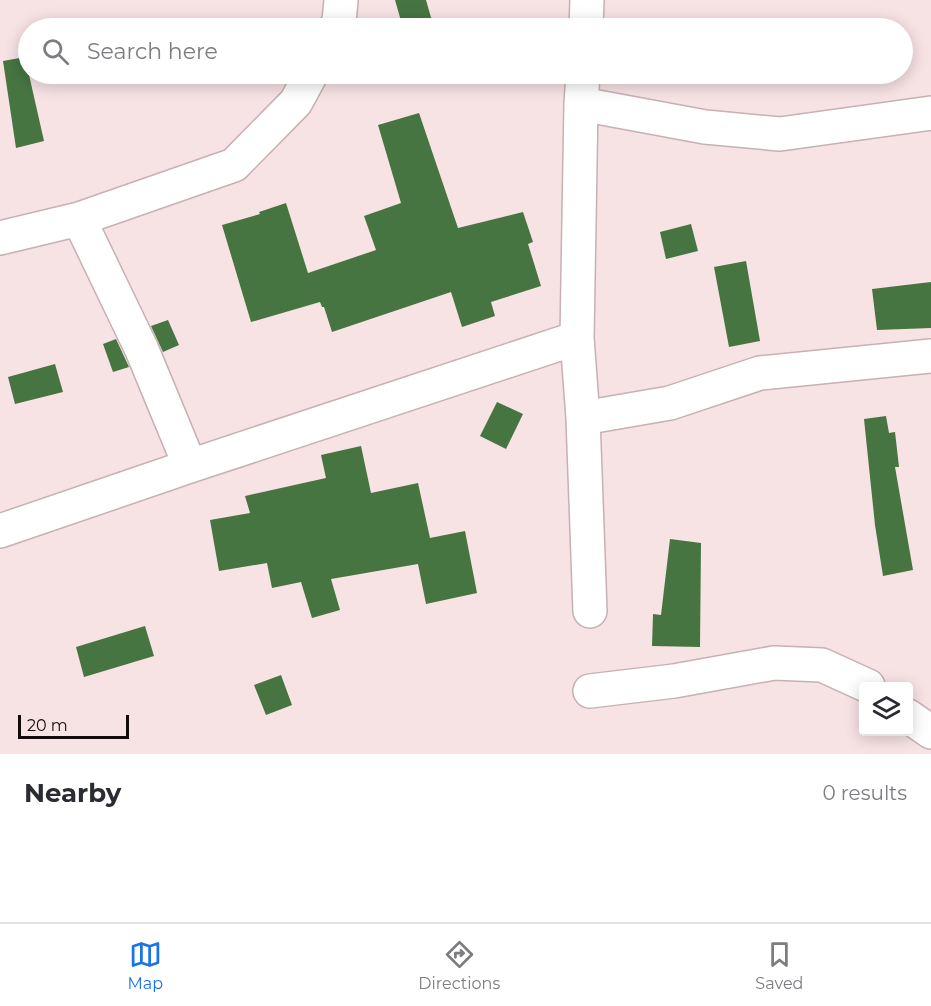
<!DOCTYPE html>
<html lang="en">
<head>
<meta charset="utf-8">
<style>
  :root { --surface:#fff; --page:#f2f2f3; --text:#2b2b33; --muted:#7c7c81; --line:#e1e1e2; --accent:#1a73e8 }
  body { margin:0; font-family:Montserrat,sans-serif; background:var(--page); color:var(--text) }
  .controls { position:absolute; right:18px; bottom:18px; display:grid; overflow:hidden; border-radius:6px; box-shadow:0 3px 15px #0003 }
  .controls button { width:54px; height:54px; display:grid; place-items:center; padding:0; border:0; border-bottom:2px solid var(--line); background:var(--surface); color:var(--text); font:30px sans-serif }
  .scale { position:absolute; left:18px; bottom:15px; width:111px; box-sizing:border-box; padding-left:6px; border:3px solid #120b0c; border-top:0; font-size:16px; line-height:21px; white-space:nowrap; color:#120b0c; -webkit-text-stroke:4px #f7e2e4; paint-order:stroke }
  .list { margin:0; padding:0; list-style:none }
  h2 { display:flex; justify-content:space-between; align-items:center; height:78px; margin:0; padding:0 24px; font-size:26px }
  h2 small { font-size:20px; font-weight:400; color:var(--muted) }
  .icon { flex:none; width:33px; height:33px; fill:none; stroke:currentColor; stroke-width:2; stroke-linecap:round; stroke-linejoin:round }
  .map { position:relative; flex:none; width:931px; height:754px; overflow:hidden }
  .search { position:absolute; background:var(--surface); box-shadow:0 3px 15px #0003; left:18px; right:18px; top:18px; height:66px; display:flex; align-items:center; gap:15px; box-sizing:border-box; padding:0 21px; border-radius:33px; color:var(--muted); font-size:22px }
  .sheet { height:168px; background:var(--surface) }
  nav { display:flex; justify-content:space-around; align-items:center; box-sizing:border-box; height:84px; border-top:2px solid var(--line); background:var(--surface); font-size:16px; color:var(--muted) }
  nav a { display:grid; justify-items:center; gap:3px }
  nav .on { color:var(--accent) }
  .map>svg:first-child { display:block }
</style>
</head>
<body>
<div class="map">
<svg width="931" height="754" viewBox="0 0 931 754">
  <rect width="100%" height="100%" fill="#f7e2e4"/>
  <path fill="#467542" d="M 395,0 L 426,0 L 434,28 L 403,28 Z
    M 25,57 L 44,141 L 16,148 L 3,61 Z
    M 419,113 L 458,228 L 523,212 L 533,242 L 528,244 L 541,286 L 491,302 L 495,316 L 462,327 L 451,292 L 332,332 L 324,307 L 322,307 L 320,302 L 251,322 L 222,225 L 260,214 L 259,212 L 286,203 L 308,273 L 376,250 L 364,216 L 401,203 L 378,125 Z
    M 691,224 L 698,251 L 666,259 L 660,232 Z
    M 746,261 L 760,341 L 729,347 L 714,267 Z
    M 931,282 L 931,328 L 877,330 L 872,289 Z
    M 168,320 L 179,345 L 163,352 L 151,326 Z
    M 116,339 L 129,367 L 113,372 L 103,344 Z
    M 55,364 L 63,392 L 15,404 L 8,377 Z
    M 497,402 L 523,414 L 506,449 L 480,436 Z
    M 886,416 L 889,433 L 895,432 L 899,467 L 895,467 L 913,570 L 883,576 L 875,525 L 864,419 Z
    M 361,446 L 371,493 L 418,483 L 430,538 L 465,531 L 477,593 L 426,604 L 418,564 L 331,579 L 340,610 L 312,618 L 301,582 L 272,588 L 267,563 L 219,571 L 210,520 L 250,513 L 245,496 L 326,478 L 321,455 Z
    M 670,539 L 701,543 L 700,647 L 652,646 L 653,614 L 661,615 Z
    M 145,626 L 154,656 L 84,677 L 76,647 Z
    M 281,675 L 292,705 L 266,715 L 254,685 Z"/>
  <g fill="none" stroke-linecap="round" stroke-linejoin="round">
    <defs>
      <path id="minor" d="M 335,28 L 339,22 L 341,0
        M 586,28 L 587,0
        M 583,74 L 581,104 L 577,338 L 583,418 L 590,611
        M 581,104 L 705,127 L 780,134 L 931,113
        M 79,219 L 142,350 L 190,466
        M 0,238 L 79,219 L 234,165 L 296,102 L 311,74
        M 583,418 L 670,403 L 760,373 L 931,356
        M 0,531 L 190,466 L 577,338
        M 590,691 L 674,681 L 774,663 L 822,665 L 868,686
        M 908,716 L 931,732"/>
    </defs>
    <use href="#minor" stroke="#c6b1b3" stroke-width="36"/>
    <use href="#minor" stroke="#fff" stroke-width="33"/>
  </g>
</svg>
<div class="controls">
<button><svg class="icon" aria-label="layers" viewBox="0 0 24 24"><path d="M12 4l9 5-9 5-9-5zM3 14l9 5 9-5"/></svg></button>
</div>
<div class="scale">20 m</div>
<div class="search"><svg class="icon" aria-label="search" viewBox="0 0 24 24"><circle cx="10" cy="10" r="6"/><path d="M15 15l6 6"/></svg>Search here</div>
</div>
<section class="sheet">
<h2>Nearby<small>0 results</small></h2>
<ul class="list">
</ul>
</section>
<nav>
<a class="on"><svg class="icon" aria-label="map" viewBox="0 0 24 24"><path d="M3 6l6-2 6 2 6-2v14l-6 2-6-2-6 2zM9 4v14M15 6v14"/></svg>Map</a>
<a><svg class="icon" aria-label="directions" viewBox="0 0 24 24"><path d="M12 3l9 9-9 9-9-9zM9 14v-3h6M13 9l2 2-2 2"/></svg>Directions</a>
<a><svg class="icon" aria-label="saved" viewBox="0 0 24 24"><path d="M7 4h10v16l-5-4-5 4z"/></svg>Saved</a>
</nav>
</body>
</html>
